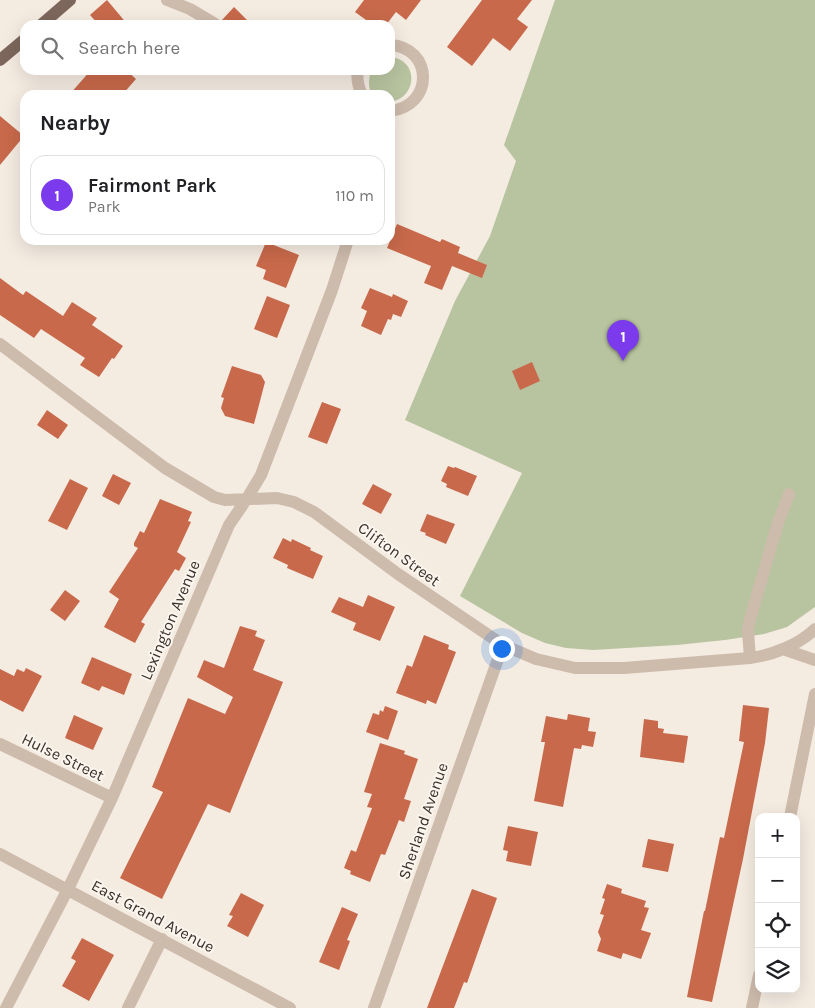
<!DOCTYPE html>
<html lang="en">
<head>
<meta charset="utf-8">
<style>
  :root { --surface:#fff; --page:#f2f2f2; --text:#202124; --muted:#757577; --line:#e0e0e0; --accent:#7c3aed }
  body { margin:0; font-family:Karla,sans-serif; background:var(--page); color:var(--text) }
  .controls { position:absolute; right:15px; bottom:15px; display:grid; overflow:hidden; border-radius:10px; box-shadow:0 5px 20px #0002 }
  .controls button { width:45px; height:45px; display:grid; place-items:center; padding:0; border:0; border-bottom:1px solid var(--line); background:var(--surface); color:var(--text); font:25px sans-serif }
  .you { position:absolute; left:501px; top:648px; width:18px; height:18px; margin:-12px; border:4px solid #fff; border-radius:50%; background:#1a73e8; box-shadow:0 0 0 8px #1a73e833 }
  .badge { display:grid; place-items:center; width:32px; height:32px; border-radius:50%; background:var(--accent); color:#fff; font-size:16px; font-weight:700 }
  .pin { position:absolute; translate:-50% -41px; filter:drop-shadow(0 1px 2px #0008) }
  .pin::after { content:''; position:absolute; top:26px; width:18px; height:15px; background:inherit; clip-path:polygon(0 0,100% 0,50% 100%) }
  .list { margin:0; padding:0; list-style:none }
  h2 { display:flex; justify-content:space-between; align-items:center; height:65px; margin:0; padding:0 20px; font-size:21px }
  h2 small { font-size:16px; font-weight:400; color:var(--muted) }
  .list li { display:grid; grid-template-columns:32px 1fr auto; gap:15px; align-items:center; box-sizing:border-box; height:80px; margin:0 10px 10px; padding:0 10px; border:1px solid var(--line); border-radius:15px }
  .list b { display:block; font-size:19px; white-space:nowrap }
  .list p { margin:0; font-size:16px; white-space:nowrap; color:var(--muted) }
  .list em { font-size:16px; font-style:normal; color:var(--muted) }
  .icon { flex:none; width:28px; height:28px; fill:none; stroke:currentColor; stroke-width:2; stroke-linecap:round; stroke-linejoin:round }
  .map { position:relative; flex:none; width:815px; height:1008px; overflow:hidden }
  .search { position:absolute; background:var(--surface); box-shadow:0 5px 20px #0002; left:20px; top:20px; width:375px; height:55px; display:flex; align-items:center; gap:12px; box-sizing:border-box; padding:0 18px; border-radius:15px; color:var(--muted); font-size:19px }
  .panel { position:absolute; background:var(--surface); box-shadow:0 5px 20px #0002; left:20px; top:90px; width:375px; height:155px; border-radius:15px }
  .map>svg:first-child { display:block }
</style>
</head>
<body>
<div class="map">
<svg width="815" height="1008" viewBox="0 0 815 1008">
  <rect width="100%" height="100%" fill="#f4ebe1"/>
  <path fill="#b8c4a0" d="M 555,0 L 815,0 L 815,607 L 787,627 L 764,634 L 725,640 L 677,645 L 593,650 L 566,648 L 545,643 L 522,633 L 460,596 L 522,473 L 405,420 L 455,301 L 490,236 L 516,161 L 504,145 Z
    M 390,57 C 419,59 418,98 390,102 L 390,95 L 373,95 C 367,89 369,78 371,70 L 390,70 Z"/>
  <path fill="#c8694b" d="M 107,0 L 128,25 L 99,25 L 90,15 Z
    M 364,0 L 421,0 L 406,20 L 396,12 L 386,25 L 373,25 L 355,12 Z
    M 482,0 L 532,0 L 517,19 L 528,27 L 510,51 L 493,38 L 472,66 L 447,47 Z
    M 234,7 L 252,25 L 223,25 L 222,20 Z
    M 91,70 L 126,70 L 136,79 L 122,95 L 69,95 Z
    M 0,116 L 24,136 L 0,165 Z
    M 397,224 L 440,242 L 442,239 L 460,247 L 458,253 L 487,265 L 482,278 L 452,266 L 442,290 L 424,283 L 431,266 L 387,248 Z
    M 266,242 L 299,255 L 286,288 L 263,279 L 266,270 L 256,266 Z
    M 0,278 L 23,295 L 26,291 L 63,316 L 72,302 L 97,318 L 92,325 L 123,346 L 114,359 L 112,358 L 99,377 L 80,365 L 85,358 L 41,329 L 34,338 L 0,315 Z
    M 370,288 L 392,297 L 393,294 L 408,301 L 401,317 L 393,314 L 391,320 L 388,319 L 381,335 L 361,326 L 367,311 L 361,308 Z
    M 267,296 L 290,305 L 277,338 L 254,329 Z
    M 532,362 L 540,381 L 520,390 L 512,371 Z
    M 232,366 L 261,375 L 265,382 L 254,424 L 225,416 L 221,408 L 224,398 L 221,397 Z
    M 322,402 L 341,409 L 327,444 L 308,437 Z
    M 47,410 L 68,425 L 58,439 L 37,425 Z
    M 448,466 L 454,468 L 455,467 L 477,476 L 468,496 L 446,487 L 447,484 L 441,481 Z
    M 113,474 L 131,483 L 119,505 L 102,496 Z
    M 70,479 L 88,488 L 67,530 L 48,521 Z
    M 373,484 L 392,494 L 381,514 L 362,504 Z
    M 160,499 L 192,512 L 188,521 L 191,522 L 177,552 L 186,558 L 179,571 L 175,569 L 141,622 L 145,624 L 135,643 L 104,627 L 119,599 L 109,592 L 138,548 L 134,546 L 134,543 L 140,531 L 144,533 Z
    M 427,514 L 455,524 L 446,544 L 425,535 L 426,533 L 420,531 Z
    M 283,538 L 291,542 L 292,539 L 311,548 L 310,550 L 323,556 L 313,579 L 287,568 L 288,565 L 273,558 Z
    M 65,590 L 80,601 L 65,621 L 50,610 Z
    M 368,595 L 395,607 L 380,641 L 353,630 L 356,623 L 331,612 L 339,597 L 363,607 Z
    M 240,626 L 257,631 L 255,636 L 265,640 L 253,670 L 283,682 L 230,813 L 208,804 L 162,899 L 120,878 L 163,792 L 152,787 L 188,698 L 225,714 L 233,697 L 197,677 L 204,660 L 224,668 Z
    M 424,635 L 449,645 L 448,649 L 456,652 L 436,704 L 427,700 L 426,704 L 396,693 L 407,665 L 412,667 Z
    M 92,657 L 132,674 L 124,695 L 102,686 L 99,691 L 81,683 Z
    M 26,668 L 42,676 L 23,712 L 0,700 L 0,669 L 14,676 L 17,669 L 24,672 Z
    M 743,705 L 769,708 L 765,743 L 743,859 L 712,1002 L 687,997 L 704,911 L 705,911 L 720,837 L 724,838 L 744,742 L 739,741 Z
    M 385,706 L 398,711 L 388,740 L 366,732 L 373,713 L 379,715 L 380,710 L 383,712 Z
    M 568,714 L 590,718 L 588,731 L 596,732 L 593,747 L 582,745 L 581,749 L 574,748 L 563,807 L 534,801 L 545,742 L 541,742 L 546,716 L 567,720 Z
    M 74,715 L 103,728 L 93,750 L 65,738 Z
    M 644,719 L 658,721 L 658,728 L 664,729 L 663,733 L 688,736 L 684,763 L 640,757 Z
    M 380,743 L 405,751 L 404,754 L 418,759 L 404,799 L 411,801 L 404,822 L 399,820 L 385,855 L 381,854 L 370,882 L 350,874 L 351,871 L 344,868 L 351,850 L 356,852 L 372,808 L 367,807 L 372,794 L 364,792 Z
    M 508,826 L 538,832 L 531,866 L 506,861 L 508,851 L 503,850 Z
    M 648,839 L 674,844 L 668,872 L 642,867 Z
    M 607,884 L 622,889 L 621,893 L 646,901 L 644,907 L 649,908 L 641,930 L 651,933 L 641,959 L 623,953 L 621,959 L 597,951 L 601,939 L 598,932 L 604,915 L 600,914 L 605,899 L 602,898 Z
    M 472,889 L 497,898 L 467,983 L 464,982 L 454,1008 L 427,1008 Z
    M 241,893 L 264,905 L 248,937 L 227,926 L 233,916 L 229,915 Z
    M 342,907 L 358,914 L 347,940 L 350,941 L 339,970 L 319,962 Z
    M 82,938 L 114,955 L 89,1001 L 62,986 L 76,961 L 71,958 Z"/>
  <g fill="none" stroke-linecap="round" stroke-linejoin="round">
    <path stroke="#cdbbac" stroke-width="12" d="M 167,0 L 190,9 L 215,24
      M 390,45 C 433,47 435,106 390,111
      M 358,70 C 356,79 358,86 362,95
      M 0,344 L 165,468 L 214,497 L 225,500 L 277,498 L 294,502 L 314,512 L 398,574 L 503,645 L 536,659 L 575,668 L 624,668 L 750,658 C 773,655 798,645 815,629
      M 783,649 L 815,660
      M 750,658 L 748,631 L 749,623 L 777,526 L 789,494
      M 0,744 L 112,798
      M 790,817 L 815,694
      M 0,854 L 290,1008
      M 6,1008 L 68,889 L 112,798 L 229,525 L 246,500 L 261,475 L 332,290 L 348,240
      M 128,1008 L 162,939
      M 374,1008 L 503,645
      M 752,1008 L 759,975"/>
    <path stroke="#7d675c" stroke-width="12" d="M 41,25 L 70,0
      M 0,60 L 25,39"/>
  </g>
  <g text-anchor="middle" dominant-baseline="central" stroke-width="4" stroke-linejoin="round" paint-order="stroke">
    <g font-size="16" fill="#3b302b" stroke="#fbf5ee">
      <text transform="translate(399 554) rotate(36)">Clifton Street</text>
      <text transform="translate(170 620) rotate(-67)">Lexington Avenue</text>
      <text transform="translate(63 757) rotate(26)">Hulse Street</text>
      <text transform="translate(423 821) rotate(-71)">Sherland Avenue</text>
      <text transform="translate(153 916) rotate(28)">East Grand Avenue</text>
    </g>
  </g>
</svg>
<div class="controls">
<button>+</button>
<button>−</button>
<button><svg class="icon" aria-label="locate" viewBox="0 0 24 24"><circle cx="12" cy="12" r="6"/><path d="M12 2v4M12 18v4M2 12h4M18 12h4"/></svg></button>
<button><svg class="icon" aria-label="layers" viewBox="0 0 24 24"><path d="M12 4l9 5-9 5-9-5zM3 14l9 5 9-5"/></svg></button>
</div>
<div class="you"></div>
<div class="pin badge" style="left:623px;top:361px">1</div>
<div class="search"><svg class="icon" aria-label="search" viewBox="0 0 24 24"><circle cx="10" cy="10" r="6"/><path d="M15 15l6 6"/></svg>Search here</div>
<section class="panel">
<h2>Nearby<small></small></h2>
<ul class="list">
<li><span class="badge">1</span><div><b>Fairmont Park</b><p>Park</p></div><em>110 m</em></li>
</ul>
</section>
</div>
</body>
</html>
